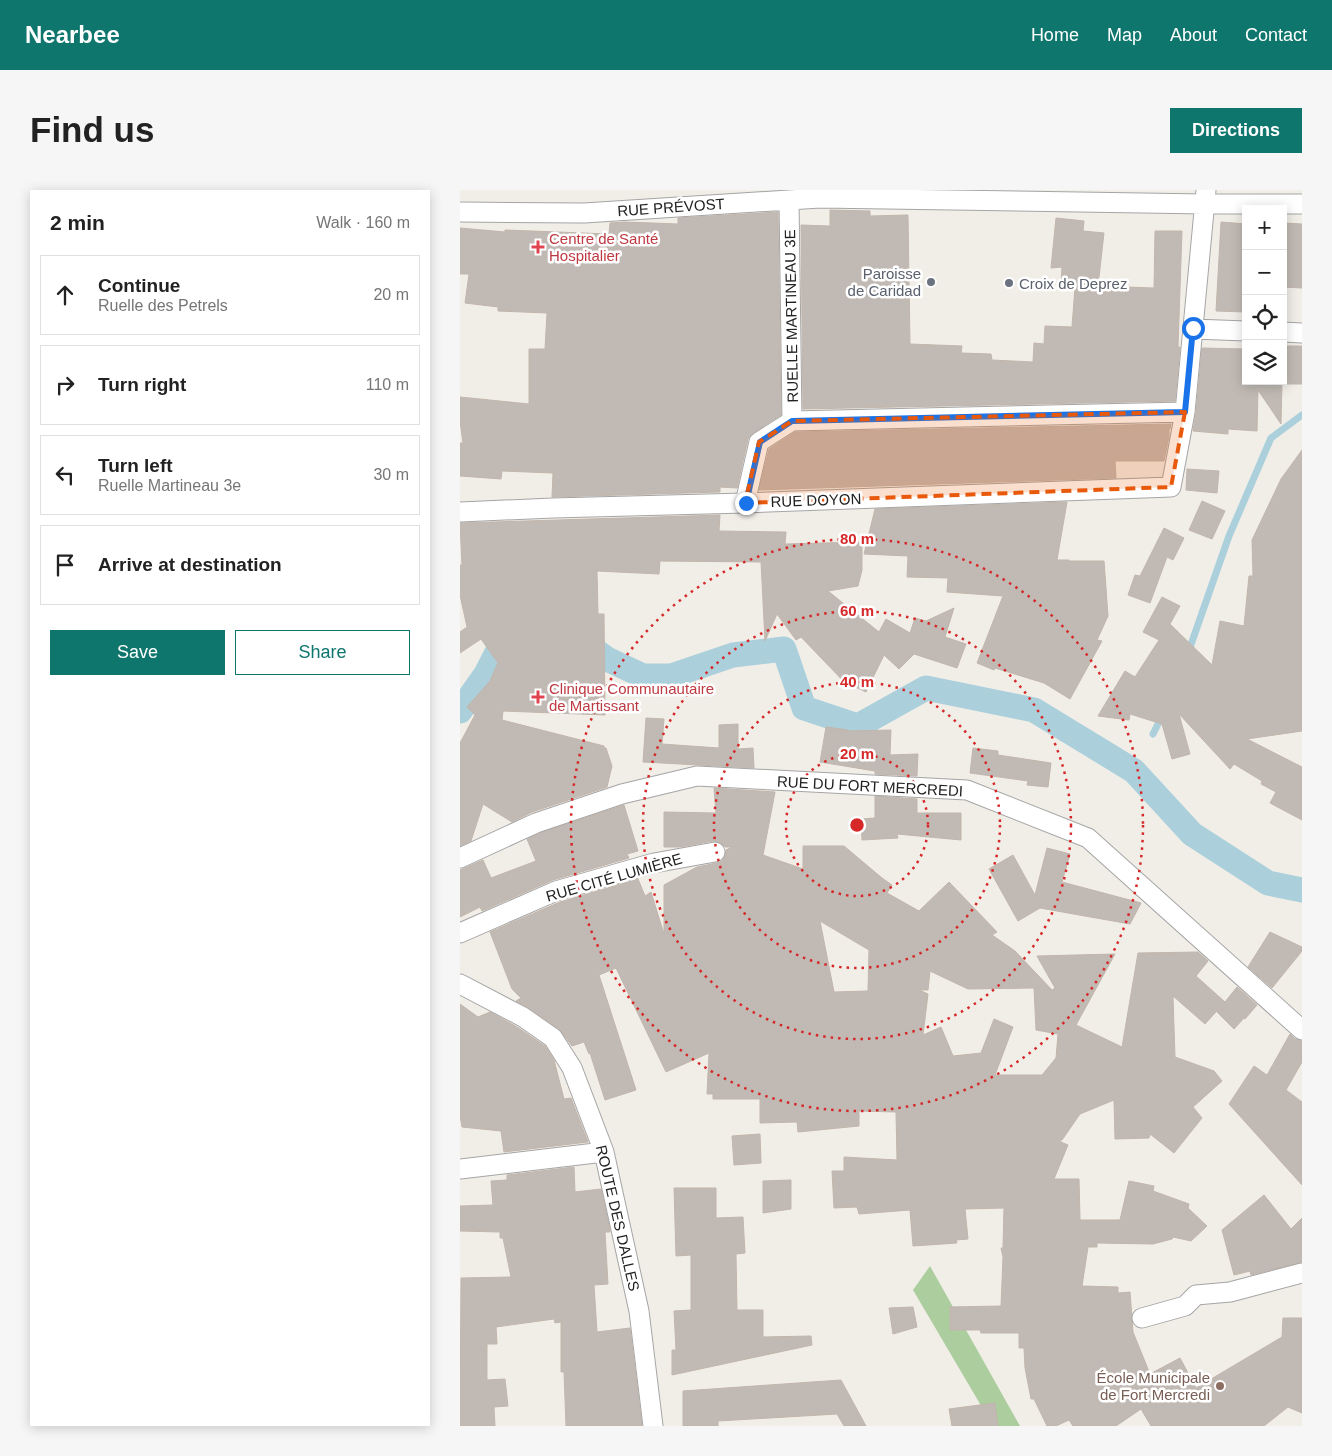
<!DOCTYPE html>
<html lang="en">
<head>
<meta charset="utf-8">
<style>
  :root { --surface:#fff; --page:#f6f6f6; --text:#222; --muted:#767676; --line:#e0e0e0; --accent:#0f766e }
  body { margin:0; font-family:Arial,sans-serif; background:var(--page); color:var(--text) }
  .controls { position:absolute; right:15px; top:15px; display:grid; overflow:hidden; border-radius:0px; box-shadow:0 2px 12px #0003 }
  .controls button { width:45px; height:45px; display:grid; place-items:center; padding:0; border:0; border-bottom:1px solid var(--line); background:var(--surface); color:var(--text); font:25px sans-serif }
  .stop { position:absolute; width:15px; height:15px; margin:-11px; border:4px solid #1a73e8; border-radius:50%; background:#fff }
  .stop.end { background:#1a73e8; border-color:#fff; box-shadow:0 1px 5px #0008 }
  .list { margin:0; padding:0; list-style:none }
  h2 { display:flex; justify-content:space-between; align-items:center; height:65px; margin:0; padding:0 20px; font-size:21px }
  h2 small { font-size:16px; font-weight:400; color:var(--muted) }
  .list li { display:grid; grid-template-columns:32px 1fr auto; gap:15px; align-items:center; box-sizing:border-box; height:80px; margin:0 10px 10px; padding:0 10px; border:1px solid var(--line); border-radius:0px }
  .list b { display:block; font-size:19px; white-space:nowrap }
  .list p { margin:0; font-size:16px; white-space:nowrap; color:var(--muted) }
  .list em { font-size:16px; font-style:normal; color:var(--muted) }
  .actions { display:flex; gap:10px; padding:15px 20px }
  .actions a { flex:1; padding:11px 0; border:1px solid var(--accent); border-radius:0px; text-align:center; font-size:18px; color:var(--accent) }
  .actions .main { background:var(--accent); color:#fff }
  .icon { flex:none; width:28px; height:28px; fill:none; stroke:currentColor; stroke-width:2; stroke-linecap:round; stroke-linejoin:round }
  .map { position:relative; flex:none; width:842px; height:1236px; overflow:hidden; border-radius:0px }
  header { display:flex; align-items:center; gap:30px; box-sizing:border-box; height:70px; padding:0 25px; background:var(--accent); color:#fff }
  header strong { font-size:24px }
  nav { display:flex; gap:28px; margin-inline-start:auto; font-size:18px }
  .intro { display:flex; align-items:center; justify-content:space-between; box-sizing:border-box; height:120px; padding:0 30px }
  h1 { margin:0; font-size:35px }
  .button { padding:12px 22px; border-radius:0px; background:var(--accent); color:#fff; font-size:18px; font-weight:700 }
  main { display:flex; gap:30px; padding:0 30px }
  aside { flex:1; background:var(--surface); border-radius:0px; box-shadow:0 2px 12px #0003 }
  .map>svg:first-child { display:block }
</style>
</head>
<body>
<header>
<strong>Nearbee</strong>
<nav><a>Home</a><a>Map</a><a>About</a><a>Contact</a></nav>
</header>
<div class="intro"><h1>Find us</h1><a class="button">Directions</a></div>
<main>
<aside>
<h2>2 min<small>Walk · 160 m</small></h2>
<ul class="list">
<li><svg class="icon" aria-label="ahead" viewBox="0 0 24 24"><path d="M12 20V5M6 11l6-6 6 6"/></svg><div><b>Continue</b><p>Ruelle des Petrels</p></div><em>20 m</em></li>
<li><svg class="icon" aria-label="right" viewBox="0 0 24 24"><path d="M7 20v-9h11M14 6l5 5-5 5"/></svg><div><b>Turn right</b></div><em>110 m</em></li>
<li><svg class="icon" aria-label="left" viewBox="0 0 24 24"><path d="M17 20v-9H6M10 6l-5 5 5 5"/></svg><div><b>Turn left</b><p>Ruelle Martineau 3e</p></div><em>30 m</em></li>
<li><svg class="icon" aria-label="arrive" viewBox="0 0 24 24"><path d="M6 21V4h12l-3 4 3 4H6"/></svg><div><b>Arrive at destination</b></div></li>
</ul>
<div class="actions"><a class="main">Save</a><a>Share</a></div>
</aside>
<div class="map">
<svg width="842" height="1236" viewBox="0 0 842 1236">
  <rect width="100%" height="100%" fill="#f1eee8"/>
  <path fill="#acce9f" d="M 470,1076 L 560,1236 L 526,1236 L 523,1219 L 453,1100 Z"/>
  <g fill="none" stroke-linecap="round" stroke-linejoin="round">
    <path stroke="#abd0dc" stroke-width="7" d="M 728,463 L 769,346 L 811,248 L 842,225
      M 693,544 L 702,526"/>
    <path stroke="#abd0dc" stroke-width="25" d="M 116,447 L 147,469 L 183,486 L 211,486 L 273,465 L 324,459 L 344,518 L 398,536 L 466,498 L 574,520 L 674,581 L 732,644 L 808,693 L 842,700
      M 0,521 L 26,484 L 48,441 L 52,441"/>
  </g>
  <path fill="#c1bab4" stroke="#c2b5ab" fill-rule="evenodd" d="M 370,20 L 410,21 L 410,26 L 448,25 L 450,154 L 502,156 L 501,163 L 531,164 L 532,170 L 573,172 L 574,153 L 584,154 L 585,136 L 612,137 L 615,97 L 601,95 L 602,77 L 591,78 L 596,28 L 624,31 L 623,41 L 644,43 L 638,96 L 694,98 L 695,41 L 722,41 L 718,157 L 720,157 L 715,211 L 343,219 L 341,35 L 370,36 Z
    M 318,22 L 321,225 L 293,243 L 288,249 L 277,298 L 260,297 L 260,302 L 92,307 L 93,283 L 42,281 L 41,289 L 0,286 L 0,253 L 3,253 L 0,231 L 0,207 L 69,214 L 69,159 L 85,159 L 87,123 L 38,121 L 38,117 L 5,113 L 9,84 L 0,84 L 0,38 L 45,42 L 45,40 L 149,44 L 150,33 L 165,32 L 218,34 L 218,28 Z
    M 761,32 L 786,34 L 786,122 L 756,121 Z
    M 823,33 L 842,34 L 842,98 L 823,97 Z
    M 823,156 L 842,156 L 842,194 L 823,194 Z
    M 742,158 L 786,159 L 786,191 L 822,193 L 821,234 L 798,200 L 797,241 L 768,239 L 768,244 L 733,241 L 736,223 Z
    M 711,234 L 710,239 L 709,239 L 709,246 L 704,271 L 655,271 L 656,288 L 299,300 L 309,259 L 335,242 Z
    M 842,260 L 842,541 L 787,549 L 842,577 L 842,630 L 810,613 L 816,602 L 801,594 L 802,591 L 774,574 L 770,579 L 719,524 L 730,564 L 712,569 L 702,534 L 670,524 L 669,530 L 638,526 L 665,481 L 675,487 L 699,450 L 683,442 L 702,407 L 720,416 L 710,434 L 752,475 L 760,431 L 784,436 L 789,386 L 793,386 L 792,350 L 821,289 Z
    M 727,279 L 759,281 L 757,303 L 726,300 Z
    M 742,311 L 765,321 L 752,349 L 729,340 Z
    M 607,312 L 597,370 L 609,370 L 609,371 L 644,371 L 648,426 L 637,450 L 642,451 L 610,509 L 584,493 L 535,478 L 534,480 L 517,473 L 543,406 L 487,402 L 488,388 L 447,387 L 448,366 L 404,364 L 415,319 Z
    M 260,325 L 259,341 L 326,342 L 325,354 L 402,352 L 402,380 L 398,396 L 368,401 L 419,442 L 426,429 L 450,443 L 455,428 L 466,431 L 494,418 L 485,447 L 506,454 L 497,478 L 454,464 L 439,479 L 424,465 L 406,502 L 391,495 L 389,497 L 341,447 L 336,450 L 317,424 L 305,451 L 301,372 L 200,371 L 199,384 L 137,381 L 138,424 L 144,424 L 145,525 L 43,521 L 42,530 L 144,556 L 144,558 L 146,558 L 152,576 L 147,597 L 72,622 L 52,632 L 23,614 L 11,651 L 0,656 L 0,553 L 15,525 L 7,517 L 30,491 L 38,473 L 21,449 L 0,463 L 0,442 L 7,437 L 0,405 L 0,375 L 2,375 L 0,333 Z
    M 704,338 L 724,348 L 713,370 L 707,367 L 690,413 L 668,405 L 675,385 L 680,386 Z
    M 186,528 L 204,529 L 202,554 L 259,558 L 259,535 L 278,534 L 278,559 L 293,558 L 294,578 L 183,572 Z
    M 366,537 L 388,540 L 388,541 L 431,540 L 430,565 L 458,564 L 457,586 L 415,584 L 415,581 L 360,572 Z
    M 513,558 L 538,561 L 538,565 L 591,573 L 588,597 L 567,595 L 568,591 L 510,583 Z
    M 254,598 L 315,602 L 303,665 L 343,679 L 343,656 L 384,656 L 422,688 L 432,695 L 427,703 L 459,721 L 489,692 L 537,742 L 532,745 L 555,761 L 592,800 L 595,798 L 577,766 L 655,764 L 616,835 L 662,857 L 678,763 L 738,762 L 748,771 L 736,786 L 765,812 L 745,834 L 713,806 L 715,867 L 754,881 L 762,891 L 733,917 L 742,928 L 714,963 L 690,944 L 689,948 L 655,949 L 654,910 L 620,924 L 602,950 L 600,950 L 601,952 L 608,955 L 594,989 L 619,989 L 620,1030 L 660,1030 L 669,991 L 694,996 L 693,1001 L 729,1014 L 728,1018 L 747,1036 L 731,1051 L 713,1047 L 712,1049 L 693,1054 L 637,1053 L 637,1057 L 628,1057 L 622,1096 L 658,1097 L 658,1103 L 670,1102 L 673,1142 L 690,1184 L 720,1168 L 736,1198 L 822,1147 L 823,1128 L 842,1128 L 842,1223 L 828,1217 L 804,1236 L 691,1236 L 681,1219 L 656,1236 L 613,1236 L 609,1230 L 596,1236 L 587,1236 L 574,1209 L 571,1209 L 565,1178 L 564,1158 L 559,1158 L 559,1143 L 521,1143 L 520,1140 L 490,1140 L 490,1117 L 541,1116 L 543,1067 L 541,1058 L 543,1058 L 544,1018 L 505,1019 L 508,1049 L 496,1050 L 497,1053 L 453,1056 L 450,1020 L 399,1024 L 397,1017 L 374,1018 L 372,981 L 384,981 L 384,967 L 437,970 L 436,922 L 399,921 L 399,936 L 338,942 L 337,932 L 300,933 L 300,909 L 253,909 L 253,904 L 247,904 L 249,863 L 206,882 L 156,778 L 139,785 L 176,900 L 145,910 L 130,863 L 129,864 L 124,852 L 112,856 L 99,839 L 69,818 L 56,811 L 61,808 L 52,799 L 30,742 L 100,712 L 178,689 L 185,706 L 191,702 L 204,744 L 204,695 L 237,677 L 257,673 L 262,671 L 265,666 L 266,660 L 272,657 L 265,657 L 259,652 L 253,651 L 220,657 L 204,657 L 204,622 L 256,623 ZM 360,731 L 409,760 L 408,801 L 374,802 ZM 470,781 L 508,799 L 574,798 L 576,840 L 598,844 L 596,868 L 582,885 L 535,885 L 553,837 L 534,829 L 521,863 L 493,866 L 481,837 L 463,845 L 468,804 L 459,800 L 468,800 Z
    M 415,606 L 457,609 L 457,623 L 501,623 L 501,650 L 437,644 L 438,648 L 402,650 L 401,629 L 415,628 Z
    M 164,615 L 178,661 L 167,664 L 169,668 L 93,690 L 22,721 L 20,717 L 0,727 L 0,680 L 23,670 L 31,688 L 76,671 L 67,649 L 80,643 Z
    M 587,658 L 610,664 L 602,692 L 681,713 L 670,734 L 580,718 L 558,731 L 529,679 L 553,665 L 575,705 Z
    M 810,742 L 842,757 L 842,761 L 812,798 L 788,777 Z
    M 777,797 L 797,815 L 785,829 L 784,828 L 774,839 L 757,822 Z
    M 0,814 L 18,827 L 30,822 L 57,837 L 85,856 L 94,870 L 104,909 L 111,908 L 128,952 L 44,962 L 41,941 L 2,937 L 0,925 Z
    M 830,844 L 835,849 L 842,851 L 842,872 L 826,900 L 842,912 L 842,995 L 769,914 L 794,876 L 807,885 Z
    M 300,944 L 301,973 L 274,975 L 272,946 Z
    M 114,977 L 115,1002 L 141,999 L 150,1040 L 150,1042 L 145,1042 L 148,1094 L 134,1095 L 137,1142 L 170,1138 L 182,1236 L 106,1236 L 104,1182 L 101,1182 L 101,1132 L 95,1133 L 94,1129 L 36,1137 L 37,1154 L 27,1154 L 27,1190 L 45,1189 L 48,1216 L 34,1217 L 35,1236 L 0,1236 L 1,1088 L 51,1087 L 43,1048 L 40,1048 L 40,1042 L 0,1041 L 0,1016 L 33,1015 L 31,991 L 47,990 L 47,985 Z
    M 331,990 L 331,1019 L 303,1023 L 303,991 Z
    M 214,998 L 256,998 L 256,1028 L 283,1027 L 285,1063 L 276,1064 L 277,1120 L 303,1120 L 303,1147 L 351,1146 L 352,1155 L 212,1185 L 212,1160 L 216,1160 L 214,1121 L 231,1120 L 231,1065 L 216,1066 Z
    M 804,1005 L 831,1039 L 842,1028 L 842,1072 L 791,1085 L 790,1081 L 774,1085 L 762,1040 Z
    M 453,1117 L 457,1137 L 433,1144 L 429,1118 Z
    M 381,1190 L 406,1236 L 384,1236 L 377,1224 L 258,1231 L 258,1236 L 223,1236 L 223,1201 Z
    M 535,1213 L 538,1236 L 492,1236 L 489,1219 Z"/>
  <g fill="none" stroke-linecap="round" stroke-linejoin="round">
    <defs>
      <path id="street" d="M 0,22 L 124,23 L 360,8 L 745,14 L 842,14
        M 733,139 L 786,141
        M 823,142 L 842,143
        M 332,231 L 725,222
        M 285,313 L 299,252 L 332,231 L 329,10
        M 0,322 L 93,318 L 285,313 L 711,297 L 725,222 L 746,0
        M 0,668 L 76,633 L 162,604 L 237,586 L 507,600 L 628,648 L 842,840
        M 0,743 L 96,701 L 194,673 L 255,662
        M 0,794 L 63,827 L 93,848 L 112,878 L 144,962 L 179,1121 L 193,1236
        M 0,979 L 144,962
        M 682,1128 L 725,1116 L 736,1105 L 770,1102 L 842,1083"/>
    </defs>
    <use href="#street" stroke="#a5a5a5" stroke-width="21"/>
    <use href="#street" stroke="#fff" stroke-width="19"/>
  </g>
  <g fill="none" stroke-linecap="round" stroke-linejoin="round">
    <path stroke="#1a73e8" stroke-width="6" d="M 286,313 L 300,252 L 332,231 L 725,222 L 733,138"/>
  </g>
  <path fill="#e8590c" fill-opacity="0.2" stroke="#e8590c" stroke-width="4" stroke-dasharray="10 6" stroke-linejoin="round" d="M 725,222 L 711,297 L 285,313 L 299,252 L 332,231 Z"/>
  <g fill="none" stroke="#d62828" stroke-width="2.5" stroke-dasharray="2.5 5">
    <circle cx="397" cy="635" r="71"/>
    <circle cx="397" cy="635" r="143"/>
    <circle cx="397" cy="635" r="214"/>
    <circle cx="397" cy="635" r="286"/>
  </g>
  <g fill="#e0444e" stroke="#fff" stroke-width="2">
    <path d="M75.5 49.5h5v5h5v5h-5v5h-5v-5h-5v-5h5z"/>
    <path d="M75.5 499.5h5v5h5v5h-5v5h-5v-5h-5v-5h5z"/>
  </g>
  <g fill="#6b7280" stroke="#fff" stroke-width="2">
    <circle cx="471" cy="92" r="5"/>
    <circle cx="549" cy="93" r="5"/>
  </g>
  <circle fill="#8d6e63" stroke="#fff" stroke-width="2" cx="760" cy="1196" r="5"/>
  <g text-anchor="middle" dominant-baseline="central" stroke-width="5" stroke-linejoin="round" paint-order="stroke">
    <g font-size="15" fill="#212121" stroke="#fff">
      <text transform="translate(211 17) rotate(-4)">RUE PRÉVOST</text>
      <text transform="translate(331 126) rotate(-91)">RUELLE MARTINEAU 3E</text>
      <text transform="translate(356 310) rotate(-2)">RUE DOYON</text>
      <text transform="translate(410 596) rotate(3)">RUE DU FORT MERCREDI</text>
      <text transform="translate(154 687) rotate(-16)">RUE CITÉ LUMIÈRE</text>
      <text transform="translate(158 1028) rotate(77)">ROUTE DES DALLES</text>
    </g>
    <g font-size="15" fill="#be3a42" stroke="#fff" text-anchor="start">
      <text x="89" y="48">Centre de Santé<tspan x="89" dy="17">Hospitalier</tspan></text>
      <text x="89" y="498">Clinique Communautaire<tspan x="89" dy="17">de Martissant</tspan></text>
    </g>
    <g font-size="15" fill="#5b616d" stroke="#fff" text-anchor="end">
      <text x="461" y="83">Paroisse<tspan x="461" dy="17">de Caridad</tspan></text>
      <text x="559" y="93" text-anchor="start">Croix de Deprez</text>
    </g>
    <g font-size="15" fill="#785e54" stroke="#fff" text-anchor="end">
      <text x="750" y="1187">École Municipale<tspan x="750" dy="17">de Fort Mercredi</tspan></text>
    </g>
  </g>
  <circle cx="397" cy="635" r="8" fill="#d62828" stroke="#fff" stroke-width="2.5"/>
  <g font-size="15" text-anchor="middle" font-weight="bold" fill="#d62828" stroke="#fff" stroke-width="5" stroke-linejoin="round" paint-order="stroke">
    <text x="397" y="354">80 m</text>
    <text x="397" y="426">60 m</text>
    <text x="397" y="497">40 m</text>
    <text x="397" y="569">20 m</text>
  </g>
</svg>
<div class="controls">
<button>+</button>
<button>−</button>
<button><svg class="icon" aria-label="locate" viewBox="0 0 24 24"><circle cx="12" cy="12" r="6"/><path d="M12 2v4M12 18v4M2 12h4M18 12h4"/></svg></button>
<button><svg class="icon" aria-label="layers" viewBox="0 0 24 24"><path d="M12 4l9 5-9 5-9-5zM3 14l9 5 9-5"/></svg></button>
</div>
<div class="stop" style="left:733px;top:138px"></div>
<div class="stop end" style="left:286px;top:313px"></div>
</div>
</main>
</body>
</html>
